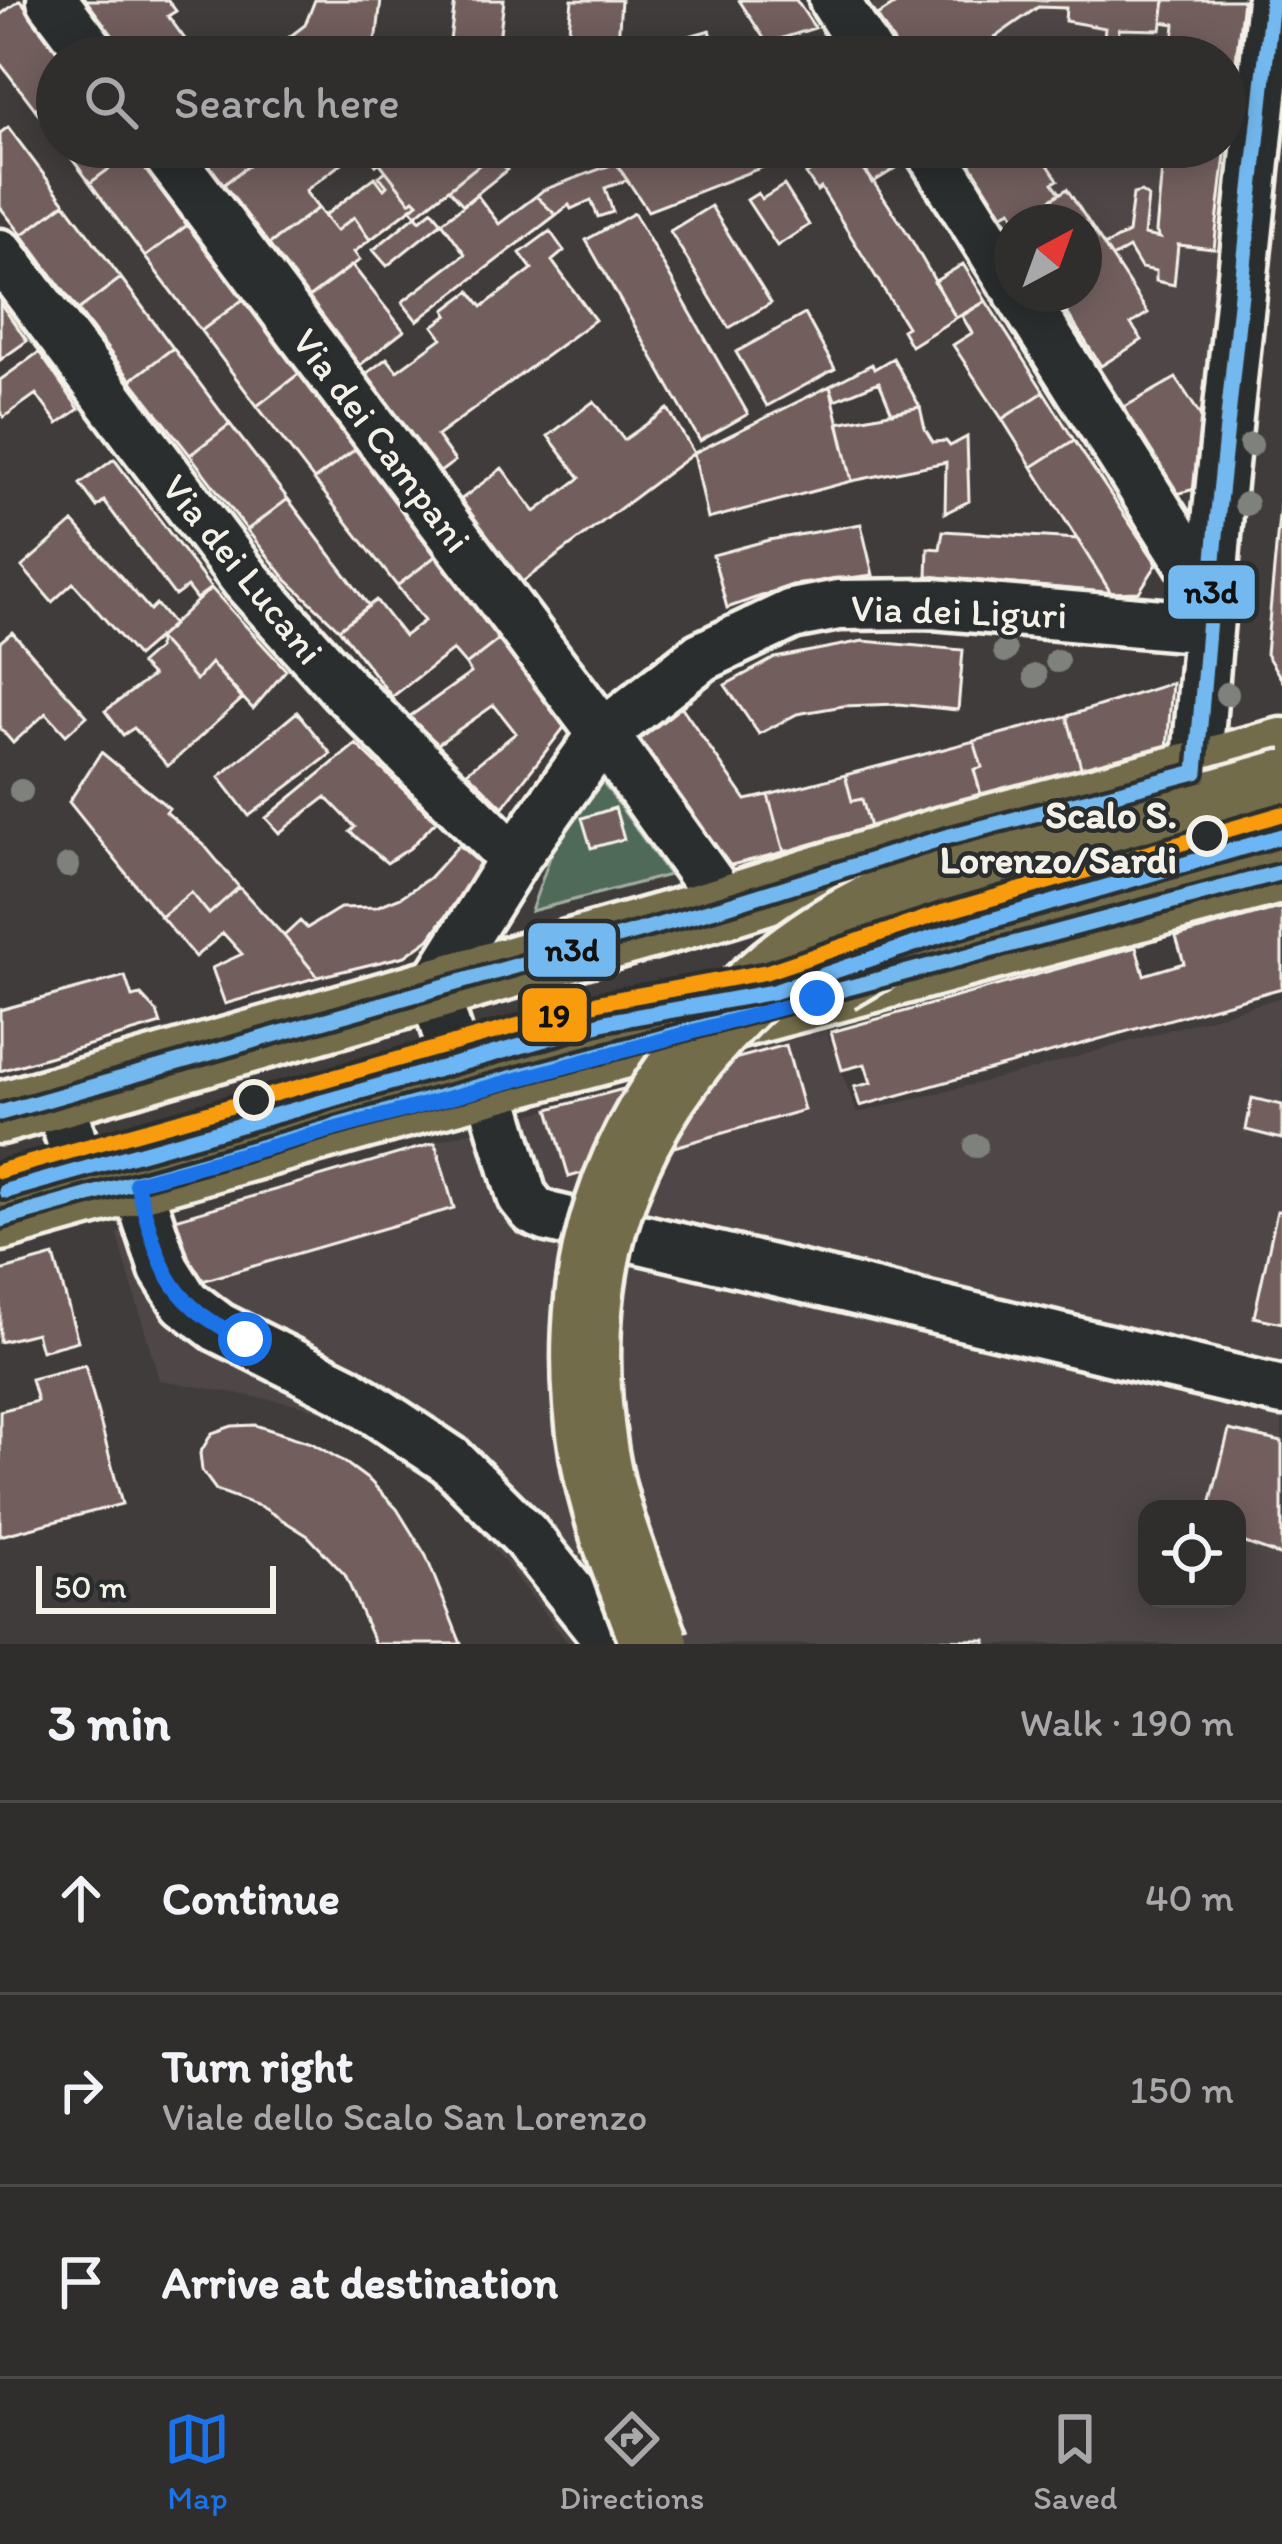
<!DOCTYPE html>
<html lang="en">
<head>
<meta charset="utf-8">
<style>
  :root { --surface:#302d2d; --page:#383535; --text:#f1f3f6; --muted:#a8a8aa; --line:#4b4949; --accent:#1a73e8 }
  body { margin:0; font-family:Itim,sans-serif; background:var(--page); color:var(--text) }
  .controls { position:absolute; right:36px; bottom:36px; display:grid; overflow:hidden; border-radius:24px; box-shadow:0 6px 30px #0003 }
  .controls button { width:108px; height:108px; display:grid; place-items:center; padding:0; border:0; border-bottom:3px solid var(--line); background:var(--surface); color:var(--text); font:60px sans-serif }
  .compass { position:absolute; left:994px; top:204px; width:108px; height:108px; border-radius:50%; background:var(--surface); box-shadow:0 6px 30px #0003; rotate:41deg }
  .scale { position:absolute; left:36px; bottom:30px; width:240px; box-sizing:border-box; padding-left:12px; border:6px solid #f4f1e8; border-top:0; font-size:33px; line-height:42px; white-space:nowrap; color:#f4f1e8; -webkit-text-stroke:9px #2a2d2e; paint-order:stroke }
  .stop { position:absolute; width:36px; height:36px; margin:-27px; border:9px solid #1a73e8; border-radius:50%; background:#fff }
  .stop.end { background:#1a73e8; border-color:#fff; box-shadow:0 3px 12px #0008 }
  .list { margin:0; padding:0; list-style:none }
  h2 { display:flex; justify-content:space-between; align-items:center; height:156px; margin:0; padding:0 48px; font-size:51px }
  h2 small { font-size:39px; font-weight:400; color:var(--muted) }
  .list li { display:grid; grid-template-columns:78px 1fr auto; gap:36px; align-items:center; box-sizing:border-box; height:192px; padding:0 48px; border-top:3px solid var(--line) }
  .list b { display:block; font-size:45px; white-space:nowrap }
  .list p { margin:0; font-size:39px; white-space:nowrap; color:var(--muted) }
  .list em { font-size:39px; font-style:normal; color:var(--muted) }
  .icon { flex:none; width:66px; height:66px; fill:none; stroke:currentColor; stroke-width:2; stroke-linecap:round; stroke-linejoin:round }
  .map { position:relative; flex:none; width:1282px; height:1644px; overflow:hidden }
  .search { position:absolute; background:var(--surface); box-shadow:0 6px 30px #0003; left:36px; right:36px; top:36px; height:132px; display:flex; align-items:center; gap:30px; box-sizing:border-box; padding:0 42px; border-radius:66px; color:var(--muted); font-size:45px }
  .sheet { height:732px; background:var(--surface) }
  nav { display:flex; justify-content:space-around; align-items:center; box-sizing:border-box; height:168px; border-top:3px solid var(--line); background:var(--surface); font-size:33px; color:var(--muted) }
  nav a { display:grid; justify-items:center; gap:6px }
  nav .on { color:var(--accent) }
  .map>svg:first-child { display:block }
</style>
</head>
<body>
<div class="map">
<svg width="1282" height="1644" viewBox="0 0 1282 1644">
  <rect width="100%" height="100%" fill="#403c3c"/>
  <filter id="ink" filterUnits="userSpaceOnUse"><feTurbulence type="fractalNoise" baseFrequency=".00833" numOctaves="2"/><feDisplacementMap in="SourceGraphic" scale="24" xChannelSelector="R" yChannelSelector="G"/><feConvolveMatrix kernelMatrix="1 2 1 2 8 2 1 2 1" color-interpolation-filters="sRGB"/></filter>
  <g filter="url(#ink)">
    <path fill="#4f4646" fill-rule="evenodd" d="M 879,0 L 1253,0 L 1198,488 L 1173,495 L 1047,294 L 1084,294 L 1084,222 L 1012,222 L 1012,238 L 954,147 L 1225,147 L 1225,57 L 897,57 L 866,8 Z
      M 1282,997 L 1282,1644 L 569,1644 L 453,1497 L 351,1421 L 296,1404 L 159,1380 L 117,1233 L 826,1030 L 857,1113 L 1035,1069 ZM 1147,1509 L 1237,1509 L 1237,1599 L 1147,1599 Z"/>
    <path fill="#506a58" stroke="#a2aea0" stroke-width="3" d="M 602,781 L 669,875 L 531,911 L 555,843 Z"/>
    <path fill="#725f5d" stroke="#f4f1e8" stroke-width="3" d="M 20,0 L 67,57 L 57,57 L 57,92 L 35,109 L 0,63 L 0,15 Z
      M 85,0 L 168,0 L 176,11 L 168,16 L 198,57 L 126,57 Z
      M 315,0 L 381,0 L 377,35 L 364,57 L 263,57 L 305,25 Z
      M 455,0 L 504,0 L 497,57 L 448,57 Z
      M 572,0 L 621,0 L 617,57 L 566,57 Z
      M 739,0 L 796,0 L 815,28 L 767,43 Z
      M 902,0 L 1165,0 L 1161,30 L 1119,29 L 1117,57 L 1102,56 L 1105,28 L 1065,21 L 1066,8 L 1038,7 L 981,47 L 988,57 L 903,57 L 877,16 Z
      M 1165,0 L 1243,0 L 1214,249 L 1178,245 L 1174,285 L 1156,281 L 1156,271 L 1141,268 L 1129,248 L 1112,258 L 1104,246 L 1128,233 L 1133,194 L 1141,192 L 1148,197 L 1144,235 L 1160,238 L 1156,232 L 1164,147 L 1225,147 L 1225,57 L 1172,57 L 1175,24 L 1162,22 Z
      M 710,30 L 718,57 L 653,57 L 650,47 Z
      M 57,92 L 57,139 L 35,109 Z
      M 8,127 L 65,203 L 22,235 L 0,207 L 0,133 Z
      M 63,147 L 134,147 L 136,149 L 90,183 Z
      M 191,147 L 265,147 L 267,151 L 219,188 Z
      M 273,147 L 283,158 L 297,147 L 399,147 L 376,165 L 363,147 L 305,191 L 318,208 L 264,248 L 219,188 Z
      M 399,147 L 454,147 L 460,156 L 471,147 L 481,147 L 489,157 L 416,215 L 411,209 L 418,203 L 414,199 L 410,202 L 379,162 Z
      M 658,147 L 786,147 L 792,156 L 648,211 L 616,163 Z
      M 850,147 L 908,234 L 956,318 L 911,346 L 902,330 L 907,327 L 821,188 L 817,191 L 806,174 Z
      M 850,147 L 890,147 L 901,165 L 872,183 Z
      M 959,147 L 1036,147 L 1058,180 L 1053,183 L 1060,193 L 1018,221 L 1011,210 L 1001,215 Z
      M 136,149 L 190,223 L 145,257 L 90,183 Z
      M 494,153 L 507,170 L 463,205 L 449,189 Z
      M 616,163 L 627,180 L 605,188 L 613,212 L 598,217 L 591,200 L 571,209 L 569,205 L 556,215 L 536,196 L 543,190 Z
      M 386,171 L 410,202 L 414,199 L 418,203 L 370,240 L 354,217 L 336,231 L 324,216 L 375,177 L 384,189 L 387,186 L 379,176 Z
      M 784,185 L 809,225 L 777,246 L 747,200 L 758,193 L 762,199 Z
      M 1067,189 L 1148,313 L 1131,324 L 1142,340 L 1101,366 L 1055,294 L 1084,294 L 1084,222 L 1016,222 Z
      M 477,195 L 499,224 L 536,196 L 556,215 L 417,321 L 402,302 L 465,254 L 442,222 Z
      M 65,203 L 121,278 L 78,310 L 22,235 Z
      M 711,206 L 771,303 L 729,328 L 670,231 Z
      M 318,208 L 336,231 L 354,217 L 370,240 L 354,252 L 360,260 L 304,301 L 264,248 Z
      M 432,210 L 442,222 L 387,266 L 373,250 L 416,215 L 420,220 Z
      M 634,213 L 748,414 L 700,441 L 586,240 Z
      M 190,223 L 245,298 L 201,331 L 145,257 Z
      M 550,231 L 564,251 L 552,261 L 595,320 L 437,436 L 455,461 L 435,476 L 362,377 L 387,358 L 397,371 L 442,338 L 433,326 L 448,315 L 445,310 L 470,291 L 482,307 L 532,269 L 520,253 Z
      M 963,264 L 986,301 L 956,318 L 934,282 Z
      M 352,265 L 404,331 L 355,369 L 304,301 Z
      M 121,278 L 173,348 L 131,380 L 78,310 Z
      M 245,298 L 301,372 L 257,406 L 201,331 Z
      M 986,301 L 1044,392 L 1002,419 L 953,345 L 972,333 L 962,316 Z
      M 0,303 L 27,341 L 0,360 Z
      M 805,314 L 835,369 L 767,406 L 736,352 Z
      M 173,348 L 230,424 L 190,455 L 131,380 Z
      M 39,352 L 79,409 L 58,424 L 36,394 L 4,417 L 0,411 L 0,380 Z
      M 893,358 L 920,407 L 892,413 L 879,382 L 835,400 L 830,386 L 872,364 L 874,369 Z
      M 301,372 L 357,448 L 314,480 L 257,406 Z
      M 1176,378 L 1202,418 L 1198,488 L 1173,495 L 1119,410 Z
      M 830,386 L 852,481 L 708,519 L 694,453 Z
      M 1044,392 L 1074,440 L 1032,467 L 1002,419 Z
      M 594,401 L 624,440 L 668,409 L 694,453 L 517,586 L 455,504 L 502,468 L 535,512 L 580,478 L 548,436 Z
      M 920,407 L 925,429 L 933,442 L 946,441 L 950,446 L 967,437 L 969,501 L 945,513 L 946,462 L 852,481 L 838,423 Z
      M 230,424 L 288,499 L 247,530 L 190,455 Z
      M 1074,440 L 1157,564 L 1139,592 L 1111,593 L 1032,467 Z
      M 357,448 L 437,555 L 397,586 L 314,480 Z
      M 114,459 L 211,588 L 196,599 L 187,587 L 175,596 L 104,501 L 97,507 L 80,484 Z
      M 1282,484 L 1282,680 L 1266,654 Z
      M 288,499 L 369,606 L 339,629 L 286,579 L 247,530 Z
      M 73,522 L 150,610 L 156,604 L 173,625 L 137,656 L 73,583 L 52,602 L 22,567 Z
      M 861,524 L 873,575 L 792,585 L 727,608 L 713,555 L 769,540 Z
      M 943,531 L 1078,539 L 1111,593 L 927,576 L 928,548 L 940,549 Z
      M 437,555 L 502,637 L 466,665 L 453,650 L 392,697 L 339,629 L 376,600 L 404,636 L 424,621 L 397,586 Z
      M 211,588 L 286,670 L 253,709 L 211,663 L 196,680 L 158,638 Z
      M 12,632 L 87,716 L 66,735 L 46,713 L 13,743 L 0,728 L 0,642 Z
      M 502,637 L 566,725 L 503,807 L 467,772 L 516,733 L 494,705 L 438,744 L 409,717 L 471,673 L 466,665 Z
      M 158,638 L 196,680 L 211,663 L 242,699 L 168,766 L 134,728 L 123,735 L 105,711 L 152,676 L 140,664 L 158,648 Z
      M 863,641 L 963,650 L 958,710 L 898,704 L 843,706 L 797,714 L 759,734 L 725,685 L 775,658 Z
      M 1172,683 L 1167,749 L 1082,771 L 1067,716 Z
      M 679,703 L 746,800 L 768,795 L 784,852 L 727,866 L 629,740 Z
      M 297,712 L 331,754 L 249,816 L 219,777 Z
      M 1067,716 L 1082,771 L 982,798 L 974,770 L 982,767 L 974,741 Z
      M 974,741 L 982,767 L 974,770 L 982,798 L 870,827 L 862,799 L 852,801 L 845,775 Z
      M 356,744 L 436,821 L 410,848 L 387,863 L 350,832 L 355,827 L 326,797 L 279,833 L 266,818 Z
      M 101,752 L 169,808 L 166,812 L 204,845 L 239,887 L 209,914 L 191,892 L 161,917 L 69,802 Z
      M 845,775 L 852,801 L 862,799 L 870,827 L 784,852 L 768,795 Z
      M 615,808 L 624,839 L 591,848 L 582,818 Z
      M 459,845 L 482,865 L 429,939 L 405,956 L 318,977 L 284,936 L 300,921 L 307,928 L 340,908 L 376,907 L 401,897 L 429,878 Z
      M 239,887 L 284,936 L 318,977 L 225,1004 L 212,968 L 242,954 L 223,933 L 195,957 L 161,917 L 191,892 L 209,914 Z
      M 1282,907 L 1282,988 L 860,1106 L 854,1087 L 871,1083 L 865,1064 L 842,1070 L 831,1032 L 1136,947 L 1144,975 L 1184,963 L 1176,937 Z
      M 125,976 L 132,997 L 141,995 L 157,1012 L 161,1024 L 0,1071 L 0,1010 Z
      M 786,1045 L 804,1110 L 569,1177 L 549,1109 Z
      M 1252,1098 L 1282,1105 L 1282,1139 L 1246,1130 Z
      M 435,1143 L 454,1208 L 185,1286 L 165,1222 Z
      M 1277,1211 L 1282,1211 L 1282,1323 L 1254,1317 Z
      M 54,1256 L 78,1341 L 41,1351 L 36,1333 L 0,1342 L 0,1271 Z
      M 85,1365 L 122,1504 L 0,1536 L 0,1411 L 37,1401 L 31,1379 Z
      M 255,1425 L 311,1443 L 343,1461 L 370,1481 L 397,1509 L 426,1556 L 461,1644 L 375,1644 L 345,1575 L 308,1536 L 262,1507 L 216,1490 L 202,1471 L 200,1453 L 212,1433 L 232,1426 Z
      M 1229,1430 L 1282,1442 L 1282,1556 L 1237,1540 L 1237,1509 L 1209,1509 Z
      M 907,1639 L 986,1640 L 986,1644 L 907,1644 Z"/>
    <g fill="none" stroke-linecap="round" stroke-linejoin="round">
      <defs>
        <path id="minor" d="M 52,0 L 95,57
          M 834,0 L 870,57
          M 162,147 L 603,734 L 701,657 L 792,614 L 838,605 L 933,604 L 1207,628
          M 928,147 L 1012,281
          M 0,254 L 246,580 L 343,688 L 514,859
          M 1020,294 L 1210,594
          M 1196,772 L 1218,512 L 1272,0
          M 489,1085 L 522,1196 L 534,1211 L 548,1217 L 1282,1391
          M 466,1091 L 433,989 L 514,859 L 603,734 L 726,906
          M 58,1098 L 89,1195
          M 136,1183 L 164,1269 L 185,1302 L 218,1327 L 346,1391 L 450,1460 L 525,1535 L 612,1644"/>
        <path id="major" d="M 0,1113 L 726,906 L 946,837 L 1282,749
          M 0,1220 L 424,1101 L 1282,872"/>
      </defs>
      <use href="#minor" stroke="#f4f1e8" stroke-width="57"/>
      <use href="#major" stroke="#f4f1e8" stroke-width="69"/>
      <use href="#minor" stroke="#2a2d2e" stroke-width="48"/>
      <use href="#major" stroke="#736c4b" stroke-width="60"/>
      <defs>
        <path id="highway-bridge" d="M 837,979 L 883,952 L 978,917 L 1282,832
          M 655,1644 C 632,1581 605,1520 594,1453 C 581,1374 583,1285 608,1209 C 649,1079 758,961 880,904 C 930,881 984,869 1036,854 C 1118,830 1200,807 1282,784"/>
      </defs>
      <use href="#highway-bridge" stroke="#f4f1e8" stroke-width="75" stroke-linecap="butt"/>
      <use href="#highway-bridge" stroke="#736c4b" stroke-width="66"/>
      <defs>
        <path id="bus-1" d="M 0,1113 L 726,906 L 946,837 L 1196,772 L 1218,512 L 1272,0"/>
        <path id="bus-2" d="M 0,1220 L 424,1101 L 1282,872"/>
      </defs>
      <use href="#bus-1" stroke="#2a2d2e" stroke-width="24"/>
      <use href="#bus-2" stroke="#2a2d2e" stroke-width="24"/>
      <use href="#bus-1" stroke="#73b9ef" stroke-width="15"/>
      <use href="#bus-2" stroke="#73b9ef" stroke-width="15"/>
      <defs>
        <path id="tram-1" d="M 0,1171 L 601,1002 L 766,972 L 941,913 L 1282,814"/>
        <path id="tram-2" d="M 6,1191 L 606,1022 L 773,992 L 947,933 L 1282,836"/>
      </defs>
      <use href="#tram-1" stroke="#2a2d2e" stroke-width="24"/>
      <use href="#tram-2" stroke="#2a2d2e" stroke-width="24"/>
      <use href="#tram-1" stroke="#f89c0e" stroke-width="15"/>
      <use href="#tram-2" stroke="#6db6f5" stroke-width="15"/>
    </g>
    <g fill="#7f827b">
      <circle cx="1251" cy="445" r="12"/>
      <circle cx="1246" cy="504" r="12"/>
      <circle cx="1005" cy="651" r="12"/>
      <circle cx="1057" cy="661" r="12"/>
      <circle cx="1035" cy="676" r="12"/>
      <circle cx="1227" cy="694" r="12"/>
      <circle cx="21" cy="791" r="12"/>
      <circle cx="68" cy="866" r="12"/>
      <circle cx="571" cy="1028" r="12"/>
      <circle cx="976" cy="1146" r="12"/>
    </g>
  </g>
  <g fill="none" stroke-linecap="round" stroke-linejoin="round" filter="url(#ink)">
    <path stroke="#1a73e8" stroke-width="15" d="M 245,1339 C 162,1301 161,1264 136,1183 L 817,998"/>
  </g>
  <g fill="#2a2d2e" stroke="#f4f1e8" stroke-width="6">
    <circle cx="1207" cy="836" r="18"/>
    <circle cx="254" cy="1100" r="18"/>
  </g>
  <g text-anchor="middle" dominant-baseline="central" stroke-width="9" stroke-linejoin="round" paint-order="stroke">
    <g font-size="39" fill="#f4f1e8" stroke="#2a2d2e">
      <text transform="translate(382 440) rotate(53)">Via dei Campani</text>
      <text transform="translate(243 569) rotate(51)">Via dei Lucani</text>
      <text transform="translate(959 611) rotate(2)">Via dei Liguri</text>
    </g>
    <g font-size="39" font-weight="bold" fill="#f4f1e8" stroke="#2a2d2e" text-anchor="end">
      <text x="1177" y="814">Scalo S.<tspan x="1177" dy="45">Lorenzo/Sardi</tspan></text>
    </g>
  </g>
  <g stroke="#2a2d2e" stroke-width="4.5">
    <rect x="1166" y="563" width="91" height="58" rx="12" fill="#73b9ef"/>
    <rect x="526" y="921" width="92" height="58" rx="12" fill="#73b9ef"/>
    <rect x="520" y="986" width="69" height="58" rx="12" fill="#f89c0e"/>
  </g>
  <g font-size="33" text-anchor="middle" font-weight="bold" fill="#111">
    <text x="1211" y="603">n3d</text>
    <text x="572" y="961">n3d</text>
    <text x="554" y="1027">19</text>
  </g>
</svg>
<div class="controls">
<button><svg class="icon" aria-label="locate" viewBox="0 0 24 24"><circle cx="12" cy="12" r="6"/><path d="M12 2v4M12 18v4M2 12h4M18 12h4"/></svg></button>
</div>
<svg class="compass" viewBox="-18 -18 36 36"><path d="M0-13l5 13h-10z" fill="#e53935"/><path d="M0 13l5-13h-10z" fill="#a8a8aa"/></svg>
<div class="scale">50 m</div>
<div class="stop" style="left:245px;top:1339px"></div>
<div class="stop end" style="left:817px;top:998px"></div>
<div class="search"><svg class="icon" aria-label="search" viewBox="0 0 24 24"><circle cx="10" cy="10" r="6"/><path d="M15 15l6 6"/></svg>Search here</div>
</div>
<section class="sheet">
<h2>3 min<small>Walk · 190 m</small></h2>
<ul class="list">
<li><svg class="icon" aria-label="ahead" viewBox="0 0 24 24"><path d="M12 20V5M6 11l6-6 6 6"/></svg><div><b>Continue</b></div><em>40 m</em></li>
<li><svg class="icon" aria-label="right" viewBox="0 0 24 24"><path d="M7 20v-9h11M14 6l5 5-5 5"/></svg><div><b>Turn right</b><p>Viale dello Scalo San Lorenzo</p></div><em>150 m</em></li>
<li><svg class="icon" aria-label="arrive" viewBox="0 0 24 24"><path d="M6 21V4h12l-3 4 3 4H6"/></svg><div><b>Arrive at destination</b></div></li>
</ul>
</section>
<nav>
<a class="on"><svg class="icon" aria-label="map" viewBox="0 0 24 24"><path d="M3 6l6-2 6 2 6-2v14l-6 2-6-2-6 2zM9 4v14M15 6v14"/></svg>Map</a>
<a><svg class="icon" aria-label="directions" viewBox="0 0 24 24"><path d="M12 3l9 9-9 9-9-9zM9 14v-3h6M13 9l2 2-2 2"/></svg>Directions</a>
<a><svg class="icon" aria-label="saved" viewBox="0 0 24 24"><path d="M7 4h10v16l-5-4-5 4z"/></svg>Saved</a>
</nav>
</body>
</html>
